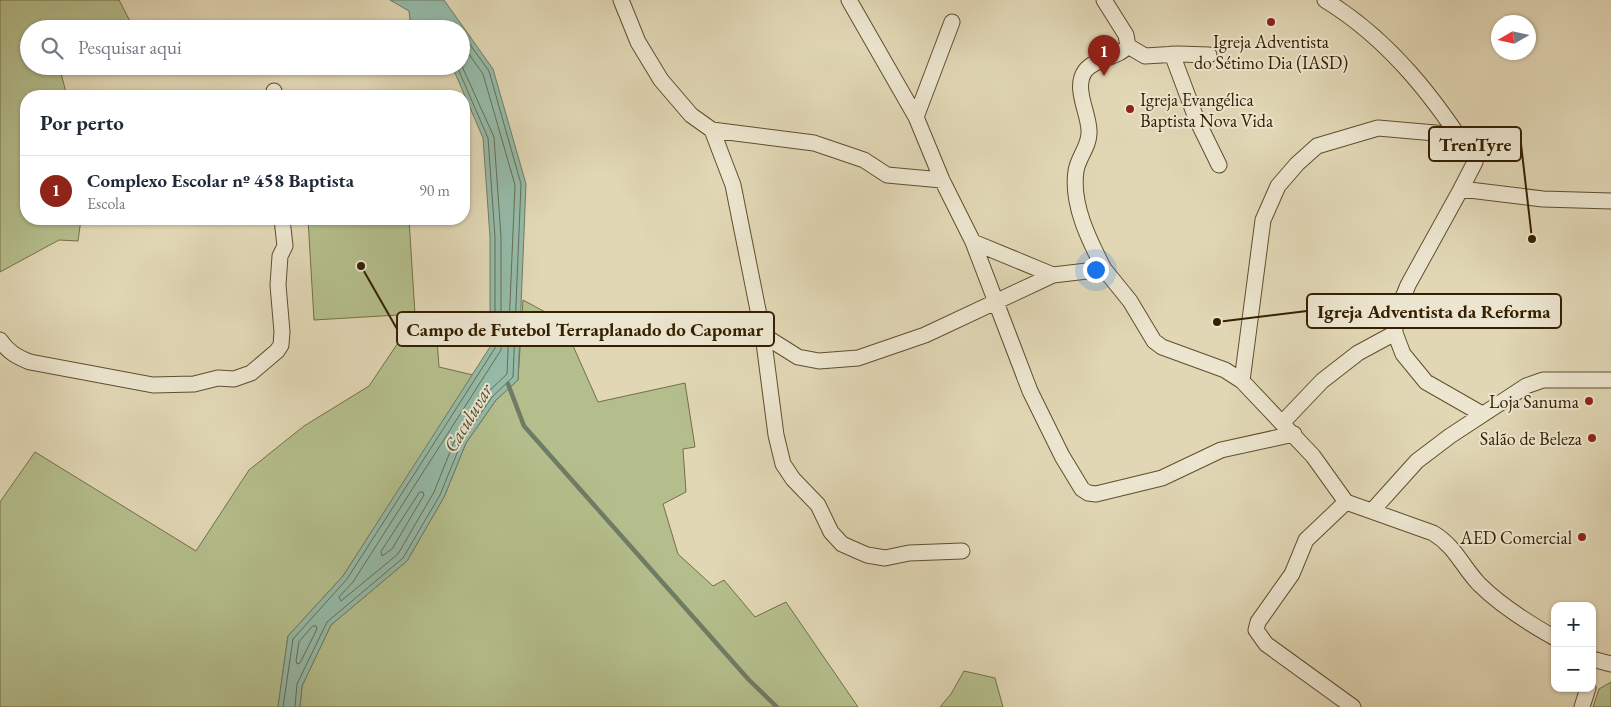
<!DOCTYPE html>
<html lang="pt">
<head>
<meta charset="utf-8">
<style>
  :root { --surface:#fff; --page:#f2f2f3; --text:#1f2937; --muted:#747a83; --line:#e0e1e3; --accent:#8f2418 }
  body { margin:0; font-family:"EB Garamond",serif; background:var(--page); color:var(--text) }
  .controls { position:absolute; right:15px; bottom:15px; display:grid; overflow:hidden; border-radius:10px; box-shadow:0 1px 4px #0004 }
  .controls button { width:45px; height:45px; display:grid; place-items:center; padding:0; border:0; border-bottom:1px solid var(--line); background:var(--surface); color:var(--text); font:25px sans-serif }
  .compass { position:absolute; left:1491px; top:15px; width:45px; height:45px; border-radius:50%; background:var(--surface); box-shadow:0 1px 4px #0004; rotate:261deg }
  .you { position:absolute; left:1095px; top:269px; width:18px; height:18px; margin:-12px; border:4px solid #fff; border-radius:50%; background:#1a73e8; box-shadow:0 0 0 8px #1a73e833 }
  .badge { display:grid; place-items:center; width:32px; height:32px; border-radius:50%; background:var(--accent); color:#fff; font-size:16px; font-weight:700 }
  .pin { position:absolute; translate:-50% -41px; filter:drop-shadow(0 1px 2px #0008) }
  .pin::after { content:''; position:absolute; top:26px; width:18px; height:15px; background:inherit; clip-path:polygon(0 0,100% 0,50% 100%) }
  .list { margin:0; padding:0; list-style:none }
  h2 { display:flex; justify-content:space-between; align-items:center; height:65px; margin:0; padding:0 20px; font-size:21px }
  h2 small { font-size:16px; font-weight:400; color:var(--muted) }
  .list li { display:grid; grid-template-columns:32px 1fr auto; gap:15px; align-items:center; box-sizing:border-box; height:70px; padding:0 20px; border-top:1px solid var(--line) }
  .list b { display:block; font-size:19px; white-space:nowrap }
  .list p { margin:0; font-size:16px; white-space:nowrap; color:var(--muted) }
  .list em { font-size:16px; font-style:normal; color:var(--muted) }
  .icon { flex:none; width:28px; height:28px; fill:none; stroke:currentColor; stroke-width:2; stroke-linecap:round; stroke-linejoin:round }
  .map { position:relative; flex:none; width:1611px; height:707px; overflow:hidden }
  .search { position:absolute; background:var(--surface); box-shadow:0 1px 4px #0004; left:20px; top:20px; width:450px; height:55px; display:flex; align-items:center; gap:12px; box-sizing:border-box; padding:0 18px; border-radius:28px; color:var(--muted); font-size:19px }
  .panel { position:absolute; background:var(--surface); box-shadow:0 1px 4px #0004; left:20px; top:90px; width:450px; height:135px; border-radius:20px }
  .map>svg:first-child { display:block }
</style>
</head>
<body>
<div class="map">
<svg width="1611" height="707" viewBox="0 0 1611 707">
  <rect width="100%" height="100%" fill="#e1d7b5"/>
  <filter id="stains"><feTurbulence type="fractalNoise" baseFrequency=".004" numOctaves="4"/><feColorMatrix values="0 0 0 0 .2 0 0 0 0 .09 0 0 0 0 .02 0 0 0 .5 -.17"/></filter>
  <radialGradient id="worn" r=".72"><stop offset=".6" stop-color="#630" stop-opacity="0"/><stop offset="1" stop-color="#630" stop-opacity=".3"/></radialGradient>
  <path fill="#b4be8c" stroke="#746f46" d="M 0,0 L 119,0 L 134,29 L 29,29 L 29,66 L 59,66 L 67,96 L 26,96 L 26,219 L 81,219 L 78,241 L 59,240 L 0,272 Z
    M 308,219 L 409,219 L 415,314 L 314,320 Z
    M 523,300 L 562,321 L 598,402 L 685,383 L 695,447 L 683,449 L 686,492 L 663,504 L 678,554 L 713,586 L 724,580 L 755,617 L 786,602 L 858,707 L 300,707 L 302,686 L 331,625 L 407,561 L 444,497 L 466,443 L 496,400 L 518,380 Z
    M 436,325 L 439,367 L 473,375 L 343,576 L 288,636 L 278,707 L 0,707 L 0,502 L 35,452 L 196,551 L 249,470 L 304,426 L 369,386 L 408,328 Z
    M 964,671 L 995,678 L 1003,707 L 940,707 L 951,694 Z
    M 1611,682 L 1611,707 L 1593,707 L 1599,689 Z"/>
  <path fill="#95baa8" stroke="#6f7c65" d="M 390,0 L 444,0 L 493,69 L 526,184 L 518,380 L 496,400 L 466,443 L 444,497 L 407,561 L 331,625 L 302,686 L 300,707 L 278,707 L 288,636 L 343,576 L 490,347 L 490,237 L 483,138 L 455,73 L 446,66 L 461,66 L 461,29 L 411,29 L 409,11 Z"/>
  <g fill="none" stroke-linecap="round" stroke-linejoin="round">
    <path stroke="#656d54" stroke-width="1" d="M 461,43 L 483,74 L 515,185 L 507,374 L 487,393 L 456,437 L 434,492 L 398,554 L 341,601 L 339,597 L 353,582 L 501,350 L 501,237 L 494,137 L 461,64
      M 420,492 L 423,492 L 424,495 L 392,549 L 382,556 L 381,552 Z
      M 313,626 L 316,626 L 317,629 L 300,663 L 297,664 L 296,661 L 299,642 Z
      M 283,707 L 293,639 L 347,579 L 495,348 L 495,237 L 488,138 L 459,71 L 454,66
      M 295,707 L 297,684 L 327,622 L 403,558 L 440,495 L 462,441 L 492,397 L 513,377 L 521,184 L 489,71 L 461,32"/>
    <path stroke="#6f7c65" stroke-width="4.5" d="M 508,384 L 524,426 L 749,680 L 777,707"/>
    <defs>
      <path id="minor" d="M 621,0 L 638,42 L 661,80 L 691,115 L 712,130 L 814,143 L 864,160 L 887,175 L 942,180
        M 849,0 L 916,117 L 942,180 L 973,242 L 1030,391 L 1062,456 L 1082,489 L 1088,493 L 1096,494 L 1162,478 L 1221,450 L 1294,434
        M 1104,0 L 1126,35 L 1128,46 C 1118,58 1095,58 1085,71 C 1073,88 1089,113 1089,131 C 1090,146 1078,157 1076,171 C 1071,204 1089,240 1104,269
        M 1325,0 C 1389,39 1436,99 1475,162 L 1461,189 L 1543,199 L 1611,201
        M 1128,46 L 1145,56 L 1178,54 L 1209,55
        M 1172,54 L 1196,118 L 1219,165
        M 274,91 L 274,96
        M 916,117 L 952,22
        M 712,130 L 733,185 L 763,335 L 776,435 L 783,464 L 793,479 L 818,505 L 831,532 L 842,544 L 867,555 L 885,558 L 909,553 L 962,551
        M 1461,189 L 1408,285 L 1395,317 L 1395,333 L 1403,354 L 1426,382 L 1482,414
        M 973,242 L 1053,275
        M 763,335 L 798,357 L 819,361 L 858,358 L 925,335 L 1053,275 L 1104,269 L 1130,301 L 1154,341 L 1162,347 L 1225,370 L 1242,381 L 1313,456 L 1346,502 L 1433,533 C 1455,546 1462,566 1479,584 C 1499,604 1530,624 1555,638
        M 0,340 C 8,352 17,357 30,362 L 153,385 L 194,384 L 218,378 L 234,379 L 251,373 L 277,351 L 281,345 L 282,332 L 278,285 L 280,256 L 285,246 L 282,219
        M 1242,381 L 1263,220 L 1278,186 L 1297,164 L 1317,146 L 1378,128 L 1458,135
        M 1282,423 L 1322,381 L 1358,353 L 1395,333
        M 1346,502 L 1306,540 L 1292,574 L 1258,622 L 1256,630 L 1266,644 L 1353,707
        M 1372,511 L 1417,461 L 1450,436 L 1526,386 L 1543,380 L 1611,380
        M 1592,659 L 1611,664
        M 1582,707 L 1588,688"/>
    </defs>
    <use href="#minor" stroke="#604e2d" stroke-width="17"/>
    <use href="#minor" stroke="#ece5cf" stroke-width="15"/>
  </g>
  <g fill="#8f2418" stroke="#ece5cf" stroke-width="2">
    <circle cx="1271" cy="22" r="5"/>
    <circle cx="1130" cy="109" r="5"/>
    <circle cx="1589" cy="401" r="5"/>
    <circle cx="1592" cy="438" r="5"/>
    <circle cx="1582" cy="537" r="5"/>
  </g>
  <g text-anchor="middle" dominant-baseline="central" stroke-width="4" stroke-linejoin="round" paint-order="stroke">
    <g font-size="18" fill="#352000" stroke="#ece5cf" text-anchor="end">
      <text x="1271" y="41" text-anchor="middle">Igreja Adventista<tspan x="1271" dy="21">do Sétimo Dia (IASD)</tspan></text>
      <text x="1140" y="99" text-anchor="start">Igreja Evangélica<tspan x="1140" dy="21">Baptista Nova Vida</tspan></text>
      <text x="1579" y="401">Loja Sanuma</text>
      <text x="1582" y="438">Salão de Beleza</text>
      <text x="1572" y="537">AED Comercial</text>
    </g>
    <g font-size="19" font-style="italic" fill="#524e32" stroke="#ece5cf">
      <text transform="translate(468 418) rotate(-59)">Caculuvar</text>
    </g>
  </g>
  <path fill="none" stroke="#352000" stroke-width="2" d="M1532 239L1521 144M1217 322L1307 311M361 266L397 329"/>
  <g fill="#352000" stroke="#ece5cf" stroke-width="2">
    <circle cx="1532" cy="239" r="5"/>
    <circle cx="1217" cy="322" r="5"/>
    <circle cx="361" cy="266" r="5"/>
  </g>
  <g fill="#ece5cf" stroke="#352000" stroke-width="2">
    <rect x="1429" y="127" width="92" height="34" rx="5"/>
    <rect x="1307" y="294" width="254" height="34" rx="5"/>
    <rect x="397" y="312" width="377" height="34" rx="5"/>
  </g>
  <g font-size="19" text-anchor="middle" font-weight="bold" fill="#352000">
    <text x="1475" y="151">TrenTyre</text>
    <text x="1434" y="318">Igreja Adventista da Reforma</text>
    <text x="585" y="336">Campo de Futebol Terraplanado do Capomar</text>
  </g>
  <rect width="100%" height="100%" filter="url(#stains)"/>
  <rect width="100%" height="100%" fill="url(#worn)"/>
</svg>
<div class="controls">
<button>+</button>
<button>−</button>
</div>
<svg class="compass" viewBox="-18 -18 36 36"><path d="M0-13l5 13h-10z" fill="#e53935"/><path d="M0 13l5-13h-10z" fill="#747a83"/></svg>
<div class="you"></div>
<div class="pin badge" style="left:1104px;top:76px">1</div>
<div class="search"><svg class="icon" aria-label="search" viewBox="0 0 24 24"><circle cx="10" cy="10" r="6"/><path d="M15 15l6 6"/></svg>Pesquisar aqui</div>
<section class="panel">
<h2>Por perto<small></small></h2>
<ul class="list">
<li><span class="badge">1</span><div><b>Complexo Escolar nº 458 Baptista</b><p>Escola</p></div><em>90 m</em></li>
</ul>
</section>
</div>
</body>
</html>
